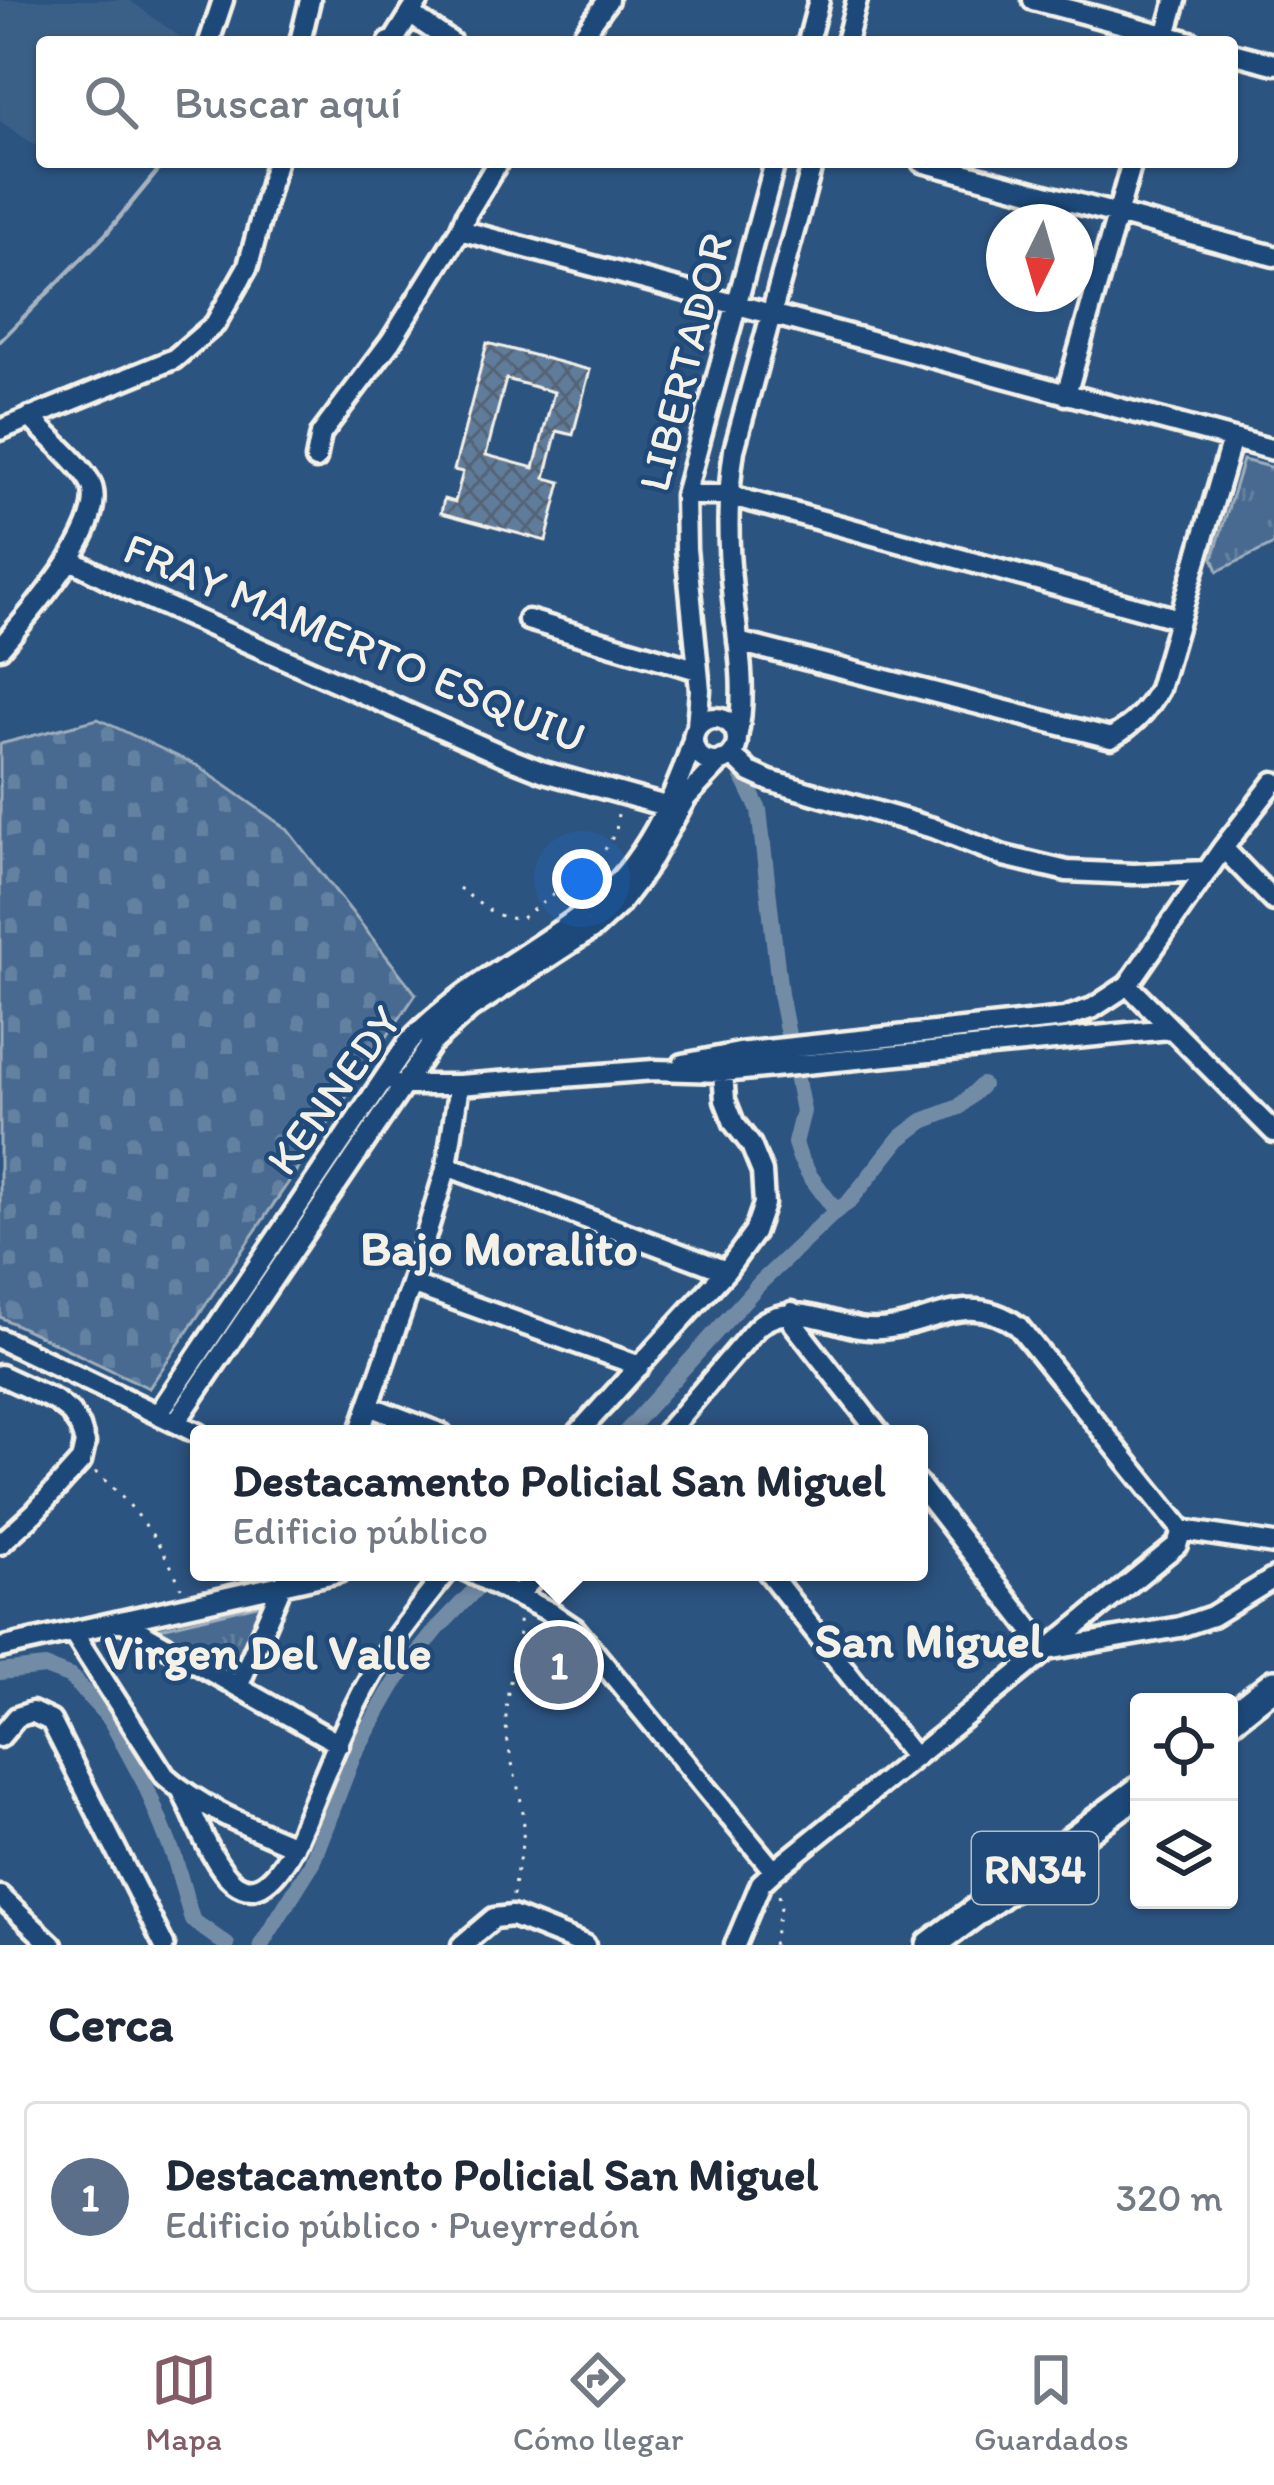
<!DOCTYPE html>
<html lang="es">
<head>
<meta charset="utf-8">
<style>
  :root { --surface:#fff; --page:#f6f6f7; --text:#1f2937; --muted:#747a83; --line:#e0e1e3; --accent:#845c67 }
  body { margin:0; font-family:Itim,sans-serif; background:var(--page); color:var(--text) }
  .controls { position:absolute; right:36px; bottom:36px; display:grid; overflow:hidden; border-radius:12px; box-shadow:0 3px 9px #0004 }
  .controls button { width:108px; height:108px; display:grid; place-items:center; padding:0; border:0; border-bottom:3px solid var(--line); background:var(--surface); color:var(--text); font:60px sans-serif }
  .compass { position:absolute; left:986px; top:204px; width:108px; height:108px; border-radius:50%; background:var(--surface); box-shadow:0 3px 9px #0004; rotate:185deg }
  .you { position:absolute; left:582px; top:879px; width:42px; height:42px; margin:-30px; border:9px solid #fff; border-radius:50%; background:#1a73e8; box-shadow:0 0 0 18px #1a73e833 }
  .badge { display:grid; place-items:center; width:78px; height:78px; border-radius:50%; background:var(--accent); color:#fff; font-size:39px; font-weight:700 }
  .pin { position:absolute; translate:-50% -50%; border:6px solid #fff; box-shadow:0 3px 12px #0006 }
  .popup { position:absolute; left:190px; top:1425px; width:738px; height:156px; box-sizing:border-box; display:grid; place-content:center; border-radius:12px; background:var(--surface); filter:drop-shadow(0 3px 9px #0005); font-size:39px; white-space:nowrap; color:var(--muted) }
  .popup b { font-size:45px; color:var(--text) }
  .popup::after { content:''; position:absolute; left:50%; top:100%; margin-left:-24px; border:24px solid transparent; border-top-color:var(--surface) }
  .list { margin:0; padding:0; list-style:none }
  h2 { display:flex; justify-content:space-between; align-items:center; height:156px; margin:0; padding:0 48px; font-size:51px }
  h2 small { font-size:39px; font-weight:400; color:var(--muted) }
  .list li { display:grid; grid-template-columns:78px 1fr auto; gap:36px; align-items:center; box-sizing:border-box; height:192px; margin:0 24px 24px; padding:0 24px; border:3px solid var(--line); border-radius:12px }
  .list b { display:block; font-size:45px; white-space:nowrap }
  .list p { margin:0; font-size:39px; white-space:nowrap; color:var(--muted) }
  .list em { font-size:39px; font-style:normal; color:var(--muted) }
  .icon { flex:none; width:66px; height:66px; fill:none; stroke:currentColor; stroke-width:2; stroke-linecap:round; stroke-linejoin:round }
  .map { position:relative; flex:none; width:1274px; height:1945px; overflow:hidden }
  .search { position:absolute; background:var(--surface); box-shadow:0 3px 9px #0004; left:36px; right:36px; top:36px; height:132px; display:flex; align-items:center; gap:30px; box-sizing:border-box; padding:0 42px; border-radius:12px; color:var(--muted); font-size:45px }
  .sheet { height:372px; background:var(--surface) }
  nav { display:flex; justify-content:space-around; align-items:center; box-sizing:border-box; height:168px; border-top:3px solid var(--line); background:var(--surface); font-size:33px; color:var(--muted) }
  nav a { display:grid; justify-items:center; gap:6px }
  nav .on { color:var(--accent) }
  .map>svg:first-child { display:block }
</style>
</head>
<body>
<div class="map">
<svg width="1274" height="1945" viewBox="0 0 1274 1945">
  <defs>
    <pattern id="cemetery-stones" width="16" height="16" patternUnits="userSpaceOnUse" patternTransform="scale(3)"><rect width="16" height="16" fill="#496b90"/><path d="M2 7V4a2 2 0 0 1 4 0v3zM10 15v-3a2 2 0 0 1 4 0v3z" fill="#6481a0"/></pattern>
    <pattern id="park-tufts" width="24" height="20" patternUnits="userSpaceOnUse" patternTransform="scale(3)"><rect width="24" height="20" fill="#496b90"/><path d="M3 7l-1-3M5 7V3M7 7l1-3M15 17l-1-3M17 17v-4M19 17l1-3" fill="none" stroke="#6481a0"/></pattern>
    <pattern id="building-cross-hatch" width="8" height="8" patternUnits="userSpaceOnUse" patternTransform="scale(3)"><rect width="8" height="8" fill="#5e7b9a"/><path d="M0 0l8 8M0 8l8-8" fill="none" stroke="#556474"/></pattern>
  </defs>
  <rect width="100%" height="100%" fill="#2c5481"/>
  <filter id="ink" filterUnits="userSpaceOnUse"><feTurbulence type="fractalNoise" baseFrequency=".00833" numOctaves="2"/><feDisplacementMap in="SourceGraphic" scale="24" xChannelSelector="R" yChannelSelector="G"/><feConvolveMatrix kernelMatrix="1 2 1 2 8 2 1 2 1" color-interpolation-filters="sRGB"/></filter>
  <g filter="url(#ink)">
    <path fill="#3b6088" d="M 0,0 L 129,0 L 187,42 L 42,42 L 42,150 L 0,121 Z"/>
    <path fill="url(#cemetery-stones)" stroke="#9eaebc" stroke-width="3" d="M 98,719 L 198,766 L 287,829 L 416,994 L 149,1388 L 0,1317 L 0,744 Z"/>
    <path fill="url(#park-tufts)" stroke="#9eaebc" stroke-width="3" d="M 1243,460 L 1274,468 L 1274,544 L 1218,571 L 1213,558 Z
      M 265,1603 L 231,1671 L 153,1630 Z"/>
    <g fill="none" stroke-linecap="round" stroke-linejoin="round">
      <path stroke="#a7b4c0" stroke-width="4.5" d="M 0,341 L 106,234 L 165,162"/>
      <path stroke="#738ca6" stroke-width="16" d="M 742,775 L 759,810 L 780,994 L 803,1111 L 795,1143 L 800,1158 L 810,1176 L 836,1211
        M 624,1434 L 760,1283 L 836,1211 L 849,1202 L 899,1139 L 923,1121 L 959,1107 L 982,1085
        M 0,1672 L 45,1667 L 71,1677 L 110,1719 L 145,1784 L 174,1856 L 192,1920 L 227,1945
        M 261,1945 L 311,1865 L 354,1754 L 397,1679 L 438,1628 L 492,1572"/>
    </g>
    <path fill="url(#building-cross-hatch)" stroke="#f4f1e8" stroke-width="3" fill-rule="evenodd" d="M 487,343 L 590,370 L 573,435 L 557,431 L 545,478 L 561,482 L 546,541 L 441,513 L 444,499 L 455,502 L 463,472 L 454,470 ZM 506,379 L 554,392 L 534,468 L 486,455 Z"/>
    <g fill="none" stroke-linecap="round" stroke-linejoin="round">
      <defs>
        <path id="minor" d="M 1033,0 L 1191,42
          M 410,14 L 451,42
          M 209,42 L 223,0
          M 300,42 L 310,0
          M 389,42 L 394,40 L 419,0
          M 578,42 L 608,0
          M 808,42 L 819,0
          M 846,42 L 857,0
          M 1164,42 L 1176,0
          M 1232,53 L 1274,64
          M 922,162 L 1274,256
          M 460,230 L 1274,450
          M 1066,395 L 1132,162
          M 0,430 L 174,359 L 215,324 L 248,266 L 276,162
          M 316,459 L 321,434 L 391,341 L 460,230 L 467,213 L 498,162
          M 685,495 L 728,495 L 1179,619
          M 71,560 L 129,590 L 511,759 L 544,772 L 676,809
          M 528,620 L 698,670
          M 738,642 L 1111,738 C 1133,725 1147,711 1159,689 L 1232,439
          M 0,648 C 26,617 115,521 89,480 C 75,458 47,436 30,417
          M693 740a22 22 0 1 1 44 0a22 22 0 1 1-44 0Z
          M 697,726 L 700,690 L 686,549 L 685,495 L 775,162
          M 737,738 C 748,687 737,640 732,589 C 727,542 727,496 734,450 L 813,162
          M 732,755 L 750,772 L 770,781 L 933,828 L 1004,856 L 1067,871 L 1134,874 L 1207,871
          M 1223,848 L 1274,901
          M 1128,985 L 1274,1132
          M 683,1064 L 739,1053 L 1064,1018 L 1093,1008 L 1128,985 L 1223,848 L 1274,782
          M 397,1085 L 459,1085 L 654,1070 L 723,1072 L 1169,1029
          M 447,1166 L 726,1271
          M 411,1284 L 640,1366
          M 792,1312 L 793,1323 L 880,1434
          M 0,1339 L 199,1434
          M 0,1375 L 56,1401 L 70,1412 L 80,1427 L 85,1443 L 81,1461 L 34,1513 L 0,1544
          M 369,1406 L 442,1434
          M 158,1414 L 408,1043 C 460,986 534,954 594,905 C 643,865 675,799 693,740
          M 176,1422 L 432,1043 L 470,1009 L 594,928 L 618,906 L 644,872 L 686,798 L 722,760
          M 359,1434 L 411,1284 L 447,1166 L 459,1085
          M 577,1434 L 726,1271 L 754,1233 L 764,1204 L 762,1172 L 751,1145 L 734,1123 L 725,1100 L 723,1072
          M 665,1434 C 689,1406 713,1378 737,1350 C 745,1342 753,1329 762,1323 C 793,1303 827,1322 859,1328 C 919,1338 960,1284 1018,1326 L 1182,1530
          M 919,1485 L 1047,1650 L 1180,1627 L 1212,1616 L 1274,1578
          M 1182,1530 L 1274,1544
          M 469,1572 L 550,1612 L 575,1629 L 774,1871
          M 768,1572 L 914,1757
          M 518,1595 L 539,1572
          M 123,1622 L 339,1744
          M 74,1634 L 165,1776 C 202,1809 250,1827 294,1846 C 321,1786 345,1717 380,1661 C 400,1630 424,1601 447,1572
          M 0,1648 L 339,1572
          M 238,1687 L 283,1583
          M 0,1737 L 17,1717 L 32,1712 L 51,1721 L 164,1945
          M 183,1793 C 209,1848 241,1945 294,1846
          M 0,1896 L 52,1945
          M 462,1945 L 494,1918 L 512,1916 L 585,1945
          M 735,1945 L 761,1883 L 774,1871 L 1177,1545 L 1182,1530"/>
        <path id="highway" d="M 1229,1720 L 1274,1684
          M 931,1945 L 1139,1791"/>
      </defs>
      <use href="#minor" stroke="#f4f1e8" stroke-width="27"/>
      <use href="#highway" stroke="#f4f1e8" stroke-width="36"/>
      <path stroke="#f4f1e8" stroke-width="3" stroke-dasharray="3 9" stroke-linecap="butt" d="M 459,888 C 479,903 496,921 522,918 L 597,862 L 616,832 L 618,813
        M 95,1472 C 131,1501 164,1545 181,1588
        M 513,1896 C 515,1867 527,1841 523,1812 C 518,1781 506,1751 506,1719 C 505,1684 521,1652 519,1616
        M 773,1945 L 781,1907 L 779,1894"/>
      <use href="#minor" stroke="#1f4a7a" stroke-width="18"/>
      <use href="#highway" stroke="#1f4a7a" stroke-width="27"/>
    </g>
  </g>
  <g text-anchor="middle" dominant-baseline="central" stroke-width="9" stroke-linejoin="round" paint-order="stroke">
    <rect fill="#1f4a7a" stroke="#b4bfc7" stroke-width="3" x="972" y="1832" width="126" height="72" rx="9"/>
    <g font-size="42" font-weight="bold" fill="#f4f1e8">
      <text x="1035" y="1868">RN34</text>
    </g>
    <g font-size="45" fill="#f4f1e8" stroke="#1f4a7a">
      <text transform="translate(684 362) rotate(-76)">LIBERTADOR</text>
      <text transform="translate(355 642) rotate(23)">FRAY MAMERTO ESQUIU</text>
      <text transform="translate(333 1090) rotate(-54)">KENNEDY</text>
    </g>
    <g font-size="48" font-weight="bold" fill="#f4f1e8" stroke="#1f4a7a">
      <text x="499" y="1248">Bajo Moralito</text>
      <text x="929" y="1640">San Miguel</text>
      <text x="268" y="1652">Virgen Del Valle</text>
    </g>
  </g>
</svg>
<div class="controls">
<button><svg class="icon" aria-label="locate" viewBox="0 0 24 24"><circle cx="12" cy="12" r="6"/><path d="M12 2v4M12 18v4M2 12h4M18 12h4"/></svg></button>
<button><svg class="icon" aria-label="layers" viewBox="0 0 24 24"><path d="M12 4l9 5-9 5-9-5zM3 14l9 5 9-5"/></svg></button>
</div>
<svg class="compass" viewBox="-18 -18 36 36"><path d="M0-13l5 13h-10z" fill="#e53935"/><path d="M0 13l5-13h-10z" fill="#747a83"/></svg>
<div class="you"></div>
<div class="pin badge" style="left:559px;top:1665px;background:#5c6f8a">1</div>
<div class="popup"><b>Destacamento Policial San Miguel</b>Edificio público</div>
<div class="search"><svg class="icon" aria-label="search" viewBox="0 0 24 24"><circle cx="10" cy="10" r="6"/><path d="M15 15l6 6"/></svg>Buscar aquí</div>
</div>
<section class="sheet">
<h2>Cerca<small></small></h2>
<ul class="list">
<li><span class="badge" style="background:#5c6f8a">1</span><div><b>Destacamento Policial San Miguel</b><p>Edificio público · Pueyrredón</p></div><em>320 m</em></li>
</ul>
</section>
<nav>
<a class="on"><svg class="icon" aria-label="map" viewBox="0 0 24 24"><path d="M3 6l6-2 6 2 6-2v14l-6 2-6-2-6 2zM9 4v14M15 6v14"/></svg>Mapa</a>
<a><svg class="icon" aria-label="directions" viewBox="0 0 24 24"><path d="M12 3l9 9-9 9-9-9zM9 14v-3h6M13 9l2 2-2 2"/></svg>Cómo llegar</a>
<a><svg class="icon" aria-label="saved" viewBox="0 0 24 24"><path d="M7 4h10v16l-5-4-5 4z"/></svg>Guardados</a>
</nav>
</body>
</html>
